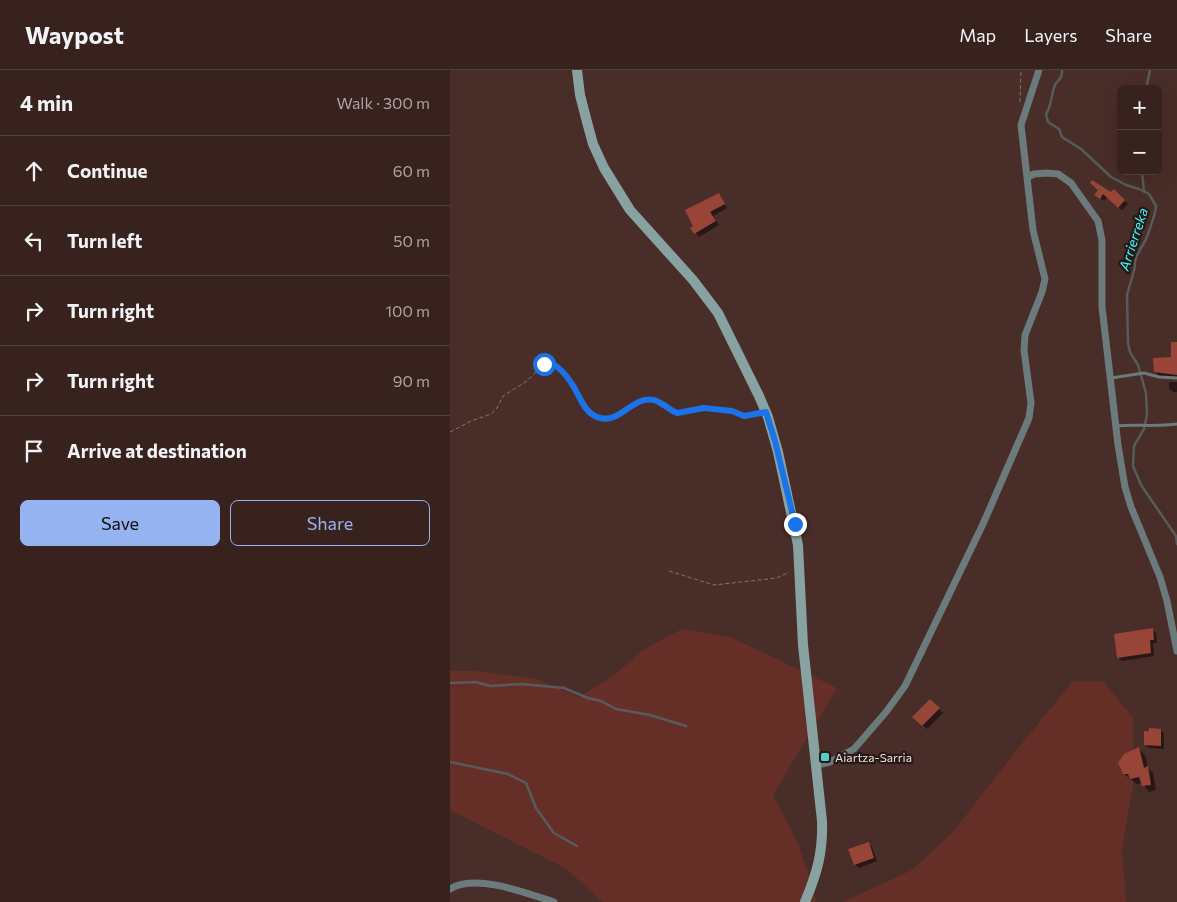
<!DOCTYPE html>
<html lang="en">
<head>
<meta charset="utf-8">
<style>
  :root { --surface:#37221e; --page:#422f2b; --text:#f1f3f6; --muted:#aaa4a4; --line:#513f3c; --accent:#95b2f1 }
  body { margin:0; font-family:Commissioner,sans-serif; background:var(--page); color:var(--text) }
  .controls { position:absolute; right:15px; top:15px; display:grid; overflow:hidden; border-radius:8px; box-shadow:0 5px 20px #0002 }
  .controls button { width:45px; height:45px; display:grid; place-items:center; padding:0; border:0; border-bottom:1px solid var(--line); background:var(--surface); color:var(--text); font:25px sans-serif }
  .stop { position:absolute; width:15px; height:15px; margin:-11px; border:4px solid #1a73e8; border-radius:50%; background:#fff }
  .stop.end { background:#1a73e8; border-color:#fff; box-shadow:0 1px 5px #0008 }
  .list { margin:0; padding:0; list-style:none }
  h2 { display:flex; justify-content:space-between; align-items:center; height:65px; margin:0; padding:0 20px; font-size:21px }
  h2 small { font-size:16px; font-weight:400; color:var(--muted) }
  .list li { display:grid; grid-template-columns:32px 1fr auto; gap:15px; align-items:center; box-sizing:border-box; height:70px; padding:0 20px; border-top:1px solid var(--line) }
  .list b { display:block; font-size:19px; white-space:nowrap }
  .list em { font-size:16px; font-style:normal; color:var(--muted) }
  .actions { display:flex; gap:10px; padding:15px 20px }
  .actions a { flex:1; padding:11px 0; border:1px solid var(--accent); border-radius:8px; text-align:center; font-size:18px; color:var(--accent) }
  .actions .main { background:var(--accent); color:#111 }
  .icon { flex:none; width:28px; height:28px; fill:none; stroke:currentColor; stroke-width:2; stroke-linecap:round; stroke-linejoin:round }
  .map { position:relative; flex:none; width:727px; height:832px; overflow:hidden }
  header { display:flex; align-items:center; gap:30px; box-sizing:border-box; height:70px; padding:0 25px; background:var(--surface); border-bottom:1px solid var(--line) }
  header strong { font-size:24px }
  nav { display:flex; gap:28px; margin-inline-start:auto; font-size:18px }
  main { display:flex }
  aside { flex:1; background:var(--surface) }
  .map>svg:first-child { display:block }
</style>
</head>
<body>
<header>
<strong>Waypost</strong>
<nav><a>Map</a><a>Layers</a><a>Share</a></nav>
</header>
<main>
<aside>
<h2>4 min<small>Walk · 300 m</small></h2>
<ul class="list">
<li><svg class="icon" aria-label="ahead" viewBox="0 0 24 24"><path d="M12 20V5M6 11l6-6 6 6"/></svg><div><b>Continue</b></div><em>60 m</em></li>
<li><svg class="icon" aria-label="left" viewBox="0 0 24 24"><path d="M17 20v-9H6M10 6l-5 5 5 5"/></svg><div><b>Turn left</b></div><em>50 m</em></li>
<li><svg class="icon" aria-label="right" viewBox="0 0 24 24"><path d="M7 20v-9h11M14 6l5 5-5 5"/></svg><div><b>Turn right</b></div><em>100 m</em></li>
<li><svg class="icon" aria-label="right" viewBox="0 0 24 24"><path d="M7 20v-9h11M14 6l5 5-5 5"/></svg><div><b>Turn right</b></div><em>90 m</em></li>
<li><svg class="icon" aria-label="arrive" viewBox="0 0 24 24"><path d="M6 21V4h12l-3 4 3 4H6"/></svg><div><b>Arrive at destination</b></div></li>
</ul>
<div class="actions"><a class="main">Save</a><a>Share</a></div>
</aside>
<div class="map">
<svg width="727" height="832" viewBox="0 0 727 832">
  <rect width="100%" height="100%" fill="#492d28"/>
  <path fill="#652f27" d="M 232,559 L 283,568 L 387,618 L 323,725 L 348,773 L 367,832 L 152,832 L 117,799 L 0,740 L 0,601 L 26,601 L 86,609 L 129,627 L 163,606 L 193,580 Z
    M 623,611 L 654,612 L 683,648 L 683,716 L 672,779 L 676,832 L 393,832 L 462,800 L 504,761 L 564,683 Z"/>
  <path fill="#0007" d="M 649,120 L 662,124 L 664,121 L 678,134 L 672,140 L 657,127 L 654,131 L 650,128 Z
    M 268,124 L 277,138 L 263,146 L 269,155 L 249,167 L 242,158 Z
    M 727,279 L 727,307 L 708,305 L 705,301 L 722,288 Z
    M 719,312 L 727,312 L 727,322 L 723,322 L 719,319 Z
    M 702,560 L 706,563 L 707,573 L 703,573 L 704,586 L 672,591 L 668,587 Z
    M 480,630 L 493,643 L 477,659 L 464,647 Z
    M 711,660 L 714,664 L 714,679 L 699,678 L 695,674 Z
    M 689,679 L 695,685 L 698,698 L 703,703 L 706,720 L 699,722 L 692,713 L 687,714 L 674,704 Z
    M 418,773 L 422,777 L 427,791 L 409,798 L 405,794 Z"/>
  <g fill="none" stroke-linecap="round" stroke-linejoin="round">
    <path stroke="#565c5b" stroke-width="2.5" d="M 612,0 C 612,10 609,8 605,15 C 601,24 602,35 596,44 L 598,52 L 609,59 L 612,67 L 631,79 L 661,107 L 676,115 L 689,119 L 699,124 L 706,136 C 705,147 700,157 697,167 C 693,177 683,187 685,197 L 677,225 L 678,273 L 680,282 L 688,295 L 696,323 L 697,345 L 694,359 L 684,376 L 683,396 L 691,415 L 726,466 L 727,474
      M 696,19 L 700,0
      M 692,101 L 694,122
      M 0,613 L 25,612 L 41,616 L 71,614 L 114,618 L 138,628 L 151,631 L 166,639 L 200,645 L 236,656
      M 0,692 L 58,704 L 76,713 L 86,738 L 104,763 L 127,776"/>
  </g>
  <path fill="#984437" d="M 642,110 L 661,122 L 664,119 L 675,130 L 668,138 L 653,124 L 650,129 L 644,125 L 648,120 L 640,113 Z
    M 269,123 L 275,134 L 260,142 L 266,151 L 244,164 L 240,158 L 243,156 L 235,140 Z
    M 721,272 L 727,272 L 727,305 L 704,302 L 703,288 L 721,287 Z
    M 703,558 L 704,570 L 700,570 L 701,583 L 667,588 L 664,564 Z
    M 480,629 L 490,638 L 472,656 L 462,647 Z
    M 699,658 L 711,659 L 711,676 L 694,675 L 694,661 L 699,661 Z
    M 689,677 L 694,698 L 698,696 L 701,715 L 692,716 L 689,707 L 680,709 L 678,704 L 673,704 L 668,693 L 674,684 Z
    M 419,772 L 424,788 L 404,795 L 398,779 Z"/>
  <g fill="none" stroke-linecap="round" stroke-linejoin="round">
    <path stroke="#8a726d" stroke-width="1" stroke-dasharray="4 2.5" stroke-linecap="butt" d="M 570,32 L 571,0
      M 0,362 L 21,351 L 41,344 L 47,338 L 53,326 L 77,311 L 94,294 L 100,292 C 109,297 117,306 122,314 C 130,326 133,341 147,347 C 170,356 182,325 204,330 C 212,332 219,340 227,343 L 254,338 L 282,341 L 294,346 L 308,344
      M 219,501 L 264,515 L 327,508 L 339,502"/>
    <path stroke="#6b7b7b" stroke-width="3" d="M 661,308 L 694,303 L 709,307 L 727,308
      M 666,356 C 686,354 706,357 727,354"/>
    <path stroke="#6b7b7b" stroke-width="7" d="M 578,107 L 584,104 L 596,103 L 608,104 L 621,113 L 648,151 L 652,170 L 652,237 L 668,375 L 675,417 L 681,437 L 710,507 L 717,531 L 727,581
      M 367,695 L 380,692 L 404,679 L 436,642 L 455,616 L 533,454 L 579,348 L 581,333 L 574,280 L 575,265 L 592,222 L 595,209 L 583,160 L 571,55 L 589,0
      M 0,819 C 26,803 76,823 104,832"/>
    <path stroke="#88a2a1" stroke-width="10" d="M 127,0 L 130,25 L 137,52 L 143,74 L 154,98 L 180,140 L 243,210 L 268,243 L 309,326 L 318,347 L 328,382 L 348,475 L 353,575 L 372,751 C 373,783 367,803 355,832"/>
  </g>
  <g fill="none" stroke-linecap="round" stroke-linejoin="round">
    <path stroke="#1a73e8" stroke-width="6" d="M 94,294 L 100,292 C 109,297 117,306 122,314 C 130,326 133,341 147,347 C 170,356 182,325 204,330 C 212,332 219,340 227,343 L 254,338 L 282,341 L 294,346 L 316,342 L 325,371 L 345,454"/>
  </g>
  <rect fill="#53cdcb" stroke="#261917" stroke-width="2" x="370" y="682" width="10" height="10" rx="2.5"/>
  <g text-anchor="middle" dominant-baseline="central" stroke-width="4.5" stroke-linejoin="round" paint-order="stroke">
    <g font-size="12" fill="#f1deda" stroke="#261917" text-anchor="start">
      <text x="385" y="687">Aiartza-Sarria</text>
    </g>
    <g font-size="14" font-style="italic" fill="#38fdfa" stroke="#261917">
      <text transform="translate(683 169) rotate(-72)">Arrierreka</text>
    </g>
  </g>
</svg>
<div class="controls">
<button>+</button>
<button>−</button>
</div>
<div class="stop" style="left:94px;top:294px"></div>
<div class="stop end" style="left:345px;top:454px"></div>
</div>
</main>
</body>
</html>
